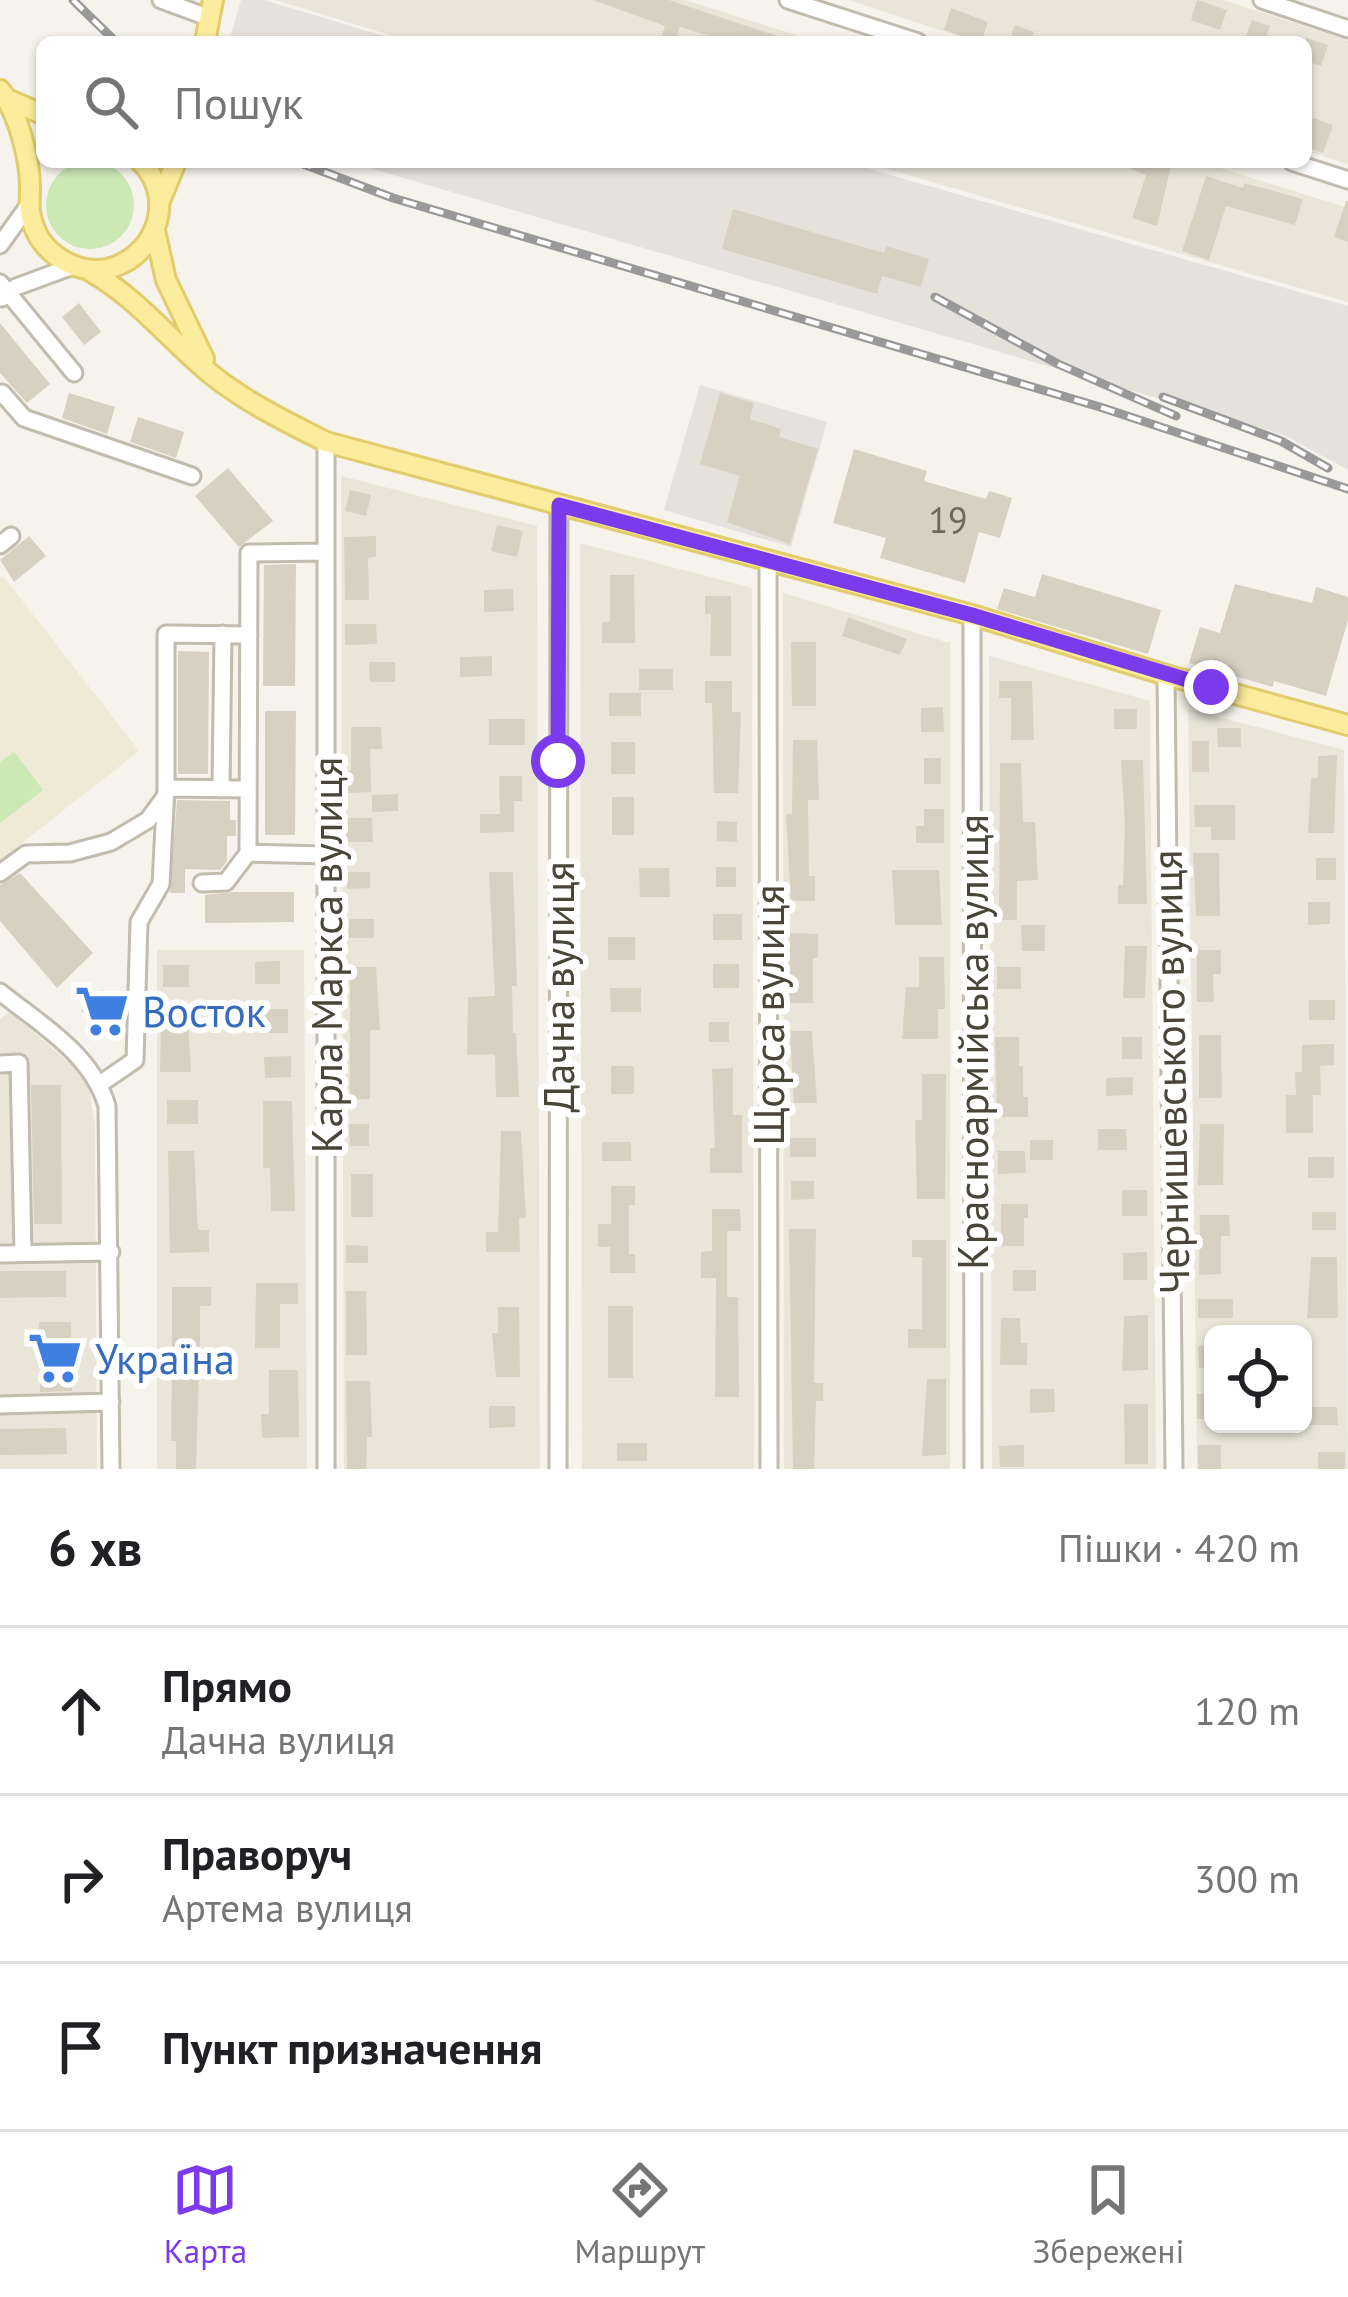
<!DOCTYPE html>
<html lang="uk">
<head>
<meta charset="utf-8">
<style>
  :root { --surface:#fff; --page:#f6f6f6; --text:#202124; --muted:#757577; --line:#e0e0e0; --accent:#7c3aed }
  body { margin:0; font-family:"PT Sans",sans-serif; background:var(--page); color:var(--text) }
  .controls { position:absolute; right:36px; bottom:36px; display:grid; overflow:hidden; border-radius:18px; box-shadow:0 3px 9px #0004 }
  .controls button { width:108px; height:108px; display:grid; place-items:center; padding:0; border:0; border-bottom:3px solid var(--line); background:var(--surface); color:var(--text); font:60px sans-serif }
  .stop { position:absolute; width:36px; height:36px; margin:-27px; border:9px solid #7c3aed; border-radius:50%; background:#fff }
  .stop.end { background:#7c3aed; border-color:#fff; box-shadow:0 3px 12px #0008 }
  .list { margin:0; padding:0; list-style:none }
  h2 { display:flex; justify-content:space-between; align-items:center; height:156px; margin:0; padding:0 48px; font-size:51px }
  h2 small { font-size:39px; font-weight:400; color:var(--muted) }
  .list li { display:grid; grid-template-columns:78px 1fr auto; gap:36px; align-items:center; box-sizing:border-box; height:168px; padding:0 48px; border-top:3px solid var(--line) }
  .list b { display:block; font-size:45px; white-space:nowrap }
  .list p { margin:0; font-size:39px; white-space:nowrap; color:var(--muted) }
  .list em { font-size:39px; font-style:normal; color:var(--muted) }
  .icon { flex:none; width:66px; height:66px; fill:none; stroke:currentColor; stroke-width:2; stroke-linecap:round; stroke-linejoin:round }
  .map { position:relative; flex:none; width:1348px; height:1469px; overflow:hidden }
  .search { position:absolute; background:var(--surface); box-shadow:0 3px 9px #0004; left:36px; right:36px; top:36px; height:132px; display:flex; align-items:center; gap:30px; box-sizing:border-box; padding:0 42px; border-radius:18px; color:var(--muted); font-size:45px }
  .sheet { height:660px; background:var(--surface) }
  nav { display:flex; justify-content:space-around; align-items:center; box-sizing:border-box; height:168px; border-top:3px solid var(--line); background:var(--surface); font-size:33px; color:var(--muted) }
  nav a { display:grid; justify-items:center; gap:6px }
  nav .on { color:var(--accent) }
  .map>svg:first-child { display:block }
</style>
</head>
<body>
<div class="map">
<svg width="1348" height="1469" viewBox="0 0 1348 1469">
  <rect width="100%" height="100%" fill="#f5f3eb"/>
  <path fill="#e9e6d9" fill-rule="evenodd" d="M 275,0 L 685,0 L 818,42 L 413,42 Z
    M 849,0 L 1223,0 L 1337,37 L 1348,41 L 1348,164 L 1306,151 L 1306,42 L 976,42 Z
    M 863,162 L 1201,162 L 1348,208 L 1348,302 Z
    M 341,476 L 537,526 L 540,1469 L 344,1469 Z
    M 580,543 L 752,588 L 754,1469 L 582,1469 Z
    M 783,593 L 950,643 L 950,1469 L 784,1469 Z
    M 989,656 L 1150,701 L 1156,1469 L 992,1469 Z
    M 1188,709 L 1344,750 L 1348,1469 L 1197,1469 ZM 1213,1334 L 1303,1334 L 1303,1424 L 1213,1424 Z
    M 157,950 L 304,950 L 307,1469 L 157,1469 Z
    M 10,1012 L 72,1065 L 89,1089 L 95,1125 L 97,1469 L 0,1469 L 0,1019 Z"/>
  <path fill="#e5e2dc" d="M 241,0 L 264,0 L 404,42 L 229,42 Z
    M 349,162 L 845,162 L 1348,306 L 1348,470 L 1284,435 Z
    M 700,385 L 827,422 L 791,547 L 664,510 Z"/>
  <path fill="#eeead5" d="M 3,576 L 139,751 L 0,860 L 0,578 Z"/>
  <path fill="#cbe8b5" d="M46 205a44 44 0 1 1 88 0a44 44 0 1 1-88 0Z
    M 14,752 L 43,790 L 0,823 L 0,762 Z"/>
  <path fill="#d7d1c1" d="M 593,0 L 669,0 L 795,42 L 729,42 L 680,27 L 675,42 L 660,42 L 665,26 Z
    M 1197,0 L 1227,10 L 1220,30 L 1191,20 Z
    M 951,8 L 988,22 L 981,42 L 944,30 Z
    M 1252,20 L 1270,26 L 1264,42 L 1244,42 Z
    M 1015,25 L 1034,32 L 1030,42 L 1009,42 Z
    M 1306,38 L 1328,45 L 1321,66 L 1306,61 Z
    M 1313,118 L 1333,125 L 1323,153 L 1306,147 Z
    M 1115,162 L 1172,162 L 1157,226 L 1132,218 L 1146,175 Z
    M 1206,176 L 1243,188 L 1244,183 L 1303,199 L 1295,225 L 1226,206 L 1209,260 L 1182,251 Z
    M 1346,201 L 1348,201 L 1348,242 L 1334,237 Z
    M 733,209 L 884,253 L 886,246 L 929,259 L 921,287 L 882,276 L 877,294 L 722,249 Z
    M 79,303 L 101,332 L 84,345 L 62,317 Z
    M 0,323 L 50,384 L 27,403 L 0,373 Z
    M 69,393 L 115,407 L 107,434 L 62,418 Z
    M 720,393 L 754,403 L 750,419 L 781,429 L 779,437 L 818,449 L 790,544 L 727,522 L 740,476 L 700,464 Z
    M 138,417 L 184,432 L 176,458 L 130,442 Z
    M 854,449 L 927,471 L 924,481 L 986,499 L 989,491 L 1012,498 L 1000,538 L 979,532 L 965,583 L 880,558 L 886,538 L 833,523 Z
    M 228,468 L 273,521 L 239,547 L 195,496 Z
    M 350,490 L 371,495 L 366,516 L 345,511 Z
    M 497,525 L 523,531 L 517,557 L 491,551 Z
    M 29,536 L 46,556 L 14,582 L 0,560 Z
    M 376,536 L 376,557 L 368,558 L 369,600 L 345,600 L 344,537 Z
    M 296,564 L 295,686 L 263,686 L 264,565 Z
    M 1042,574 L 1161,610 L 1148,654 L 997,609 L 1004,588 L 1035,597 Z
    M 610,575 L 634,575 L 635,643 L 602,643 L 602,622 L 610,622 Z
    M 1235,584 L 1312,603 L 1316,587 L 1348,597 L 1348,620 L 1326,696 L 1274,681 L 1273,687 L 1189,663 L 1200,627 L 1220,633 Z
    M 513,589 L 514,611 L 484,612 L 484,590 Z
    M 705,596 L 731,596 L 731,656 L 710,656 L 711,614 L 705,614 Z
    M 848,617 L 907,639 L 900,655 L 842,636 Z
    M 345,624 L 376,624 L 377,644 L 345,645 Z
    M 791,642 L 816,642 L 816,706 L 792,706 Z
    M 178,651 L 209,652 L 208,774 L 178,774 Z
    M 492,656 L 492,676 L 460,677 L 460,657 Z
    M 369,662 L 395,662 L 395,682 L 370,682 Z
    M 639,669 L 673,669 L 673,690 L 639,690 Z
    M 705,681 L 732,681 L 732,712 L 741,712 L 738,793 L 714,793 L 712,703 L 705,703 Z
    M 999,681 L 1032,681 L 1034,740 L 1011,740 L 1011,698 L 999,698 Z
    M 609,693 L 641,693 L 641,716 L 609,716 Z
    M 943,707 L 944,732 L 921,732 L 921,708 Z
    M 1114,709 L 1137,709 L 1137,729 L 1114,729 Z
    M 265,711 L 296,711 L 295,835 L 265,835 Z
    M 489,719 L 525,719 L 525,745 L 489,745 Z
    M 351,727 L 381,727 L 382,749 L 370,749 L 371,792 L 347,793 L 346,771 L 351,771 Z
    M 1217,728 L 1241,728 L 1241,747 L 1218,747 Z
    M 793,740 L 817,740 L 819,800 L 808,800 L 809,876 L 815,876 L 815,901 L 791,901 L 786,814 L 792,814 Z
    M 1192,741 L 1209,741 L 1209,772 L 1192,772 Z
    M 611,742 L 635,742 L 635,774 L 611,774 Z
    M 1337,755 L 1334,833 L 1308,833 L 1311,778 L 1318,778 L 1318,756 Z
    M 924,758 L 941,758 L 941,784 L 924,784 Z
    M 1121,760 L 1143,760 L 1147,904 L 1118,904 L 1118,885 L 1123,885 L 1125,825 Z
    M 1000,763 L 1021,763 L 1023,822 L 1035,822 L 1038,880 L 1017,881 L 1017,920 L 999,920 Z
    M 499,776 L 522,776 L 522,801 L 514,801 L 514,832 L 480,833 L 480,814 L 500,814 Z
    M 398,794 L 398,811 L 372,812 L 372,795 Z
    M 612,797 L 634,797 L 634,835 L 612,835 Z
    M 177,800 L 230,801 L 230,820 L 236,820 L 236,836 L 227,836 L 227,861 L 220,870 L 185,869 L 185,893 L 170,893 Z
    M 1194,805 L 1235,805 L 1235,840 L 1211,840 L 1211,827 L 1195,827 Z
    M 924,809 L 944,809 L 944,843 L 916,843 L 916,826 L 924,826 Z
    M 346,818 L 372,818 L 373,842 L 346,842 Z
    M 717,821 L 737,822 L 737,842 L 717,841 Z
    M 1193,853 L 1219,853 L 1220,916 L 1196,916 Z
    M 1316,858 L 1336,858 L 1336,880 L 1316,880 Z
    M 716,867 L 736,867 L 736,887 L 716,887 Z
    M 639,868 L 669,868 L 670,897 L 640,897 Z
    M 892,870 L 939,870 L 942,925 L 895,925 Z
    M 347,872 L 370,872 L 370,888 L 347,889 Z
    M 489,872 L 513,872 L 517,986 L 512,986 L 513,1033 L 516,1033 L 519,1097 L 496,1097 L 495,1054 L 467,1055 L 468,997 L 495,996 Z
    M 20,873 L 93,953 L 57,988 L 0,921 L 0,885 Z
    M 232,892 L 294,892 L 294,922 L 205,923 L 205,895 Z
    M 1308,902 L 1330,902 L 1330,924 L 1308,925 Z
    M 713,914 L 742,914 L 742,940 L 713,940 Z
    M 349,919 L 374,919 L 374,938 L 349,938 Z
    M 1021,925 L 1045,925 L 1045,951 L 1022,951 Z
    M 790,933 L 818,934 L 818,958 L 813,958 L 813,1003 L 789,1003 Z
    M 608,937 L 635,937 L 635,960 L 608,960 Z
    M 1125,946 L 1147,946 L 1145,998 L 1123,998 Z
    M 1197,950 L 1221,950 L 1221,974 L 1213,974 L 1214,1002 L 1197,1002 Z
    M 919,957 L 944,957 L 945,1009 L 938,1009 L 938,1039 L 902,1039 L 906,987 L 919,987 Z
    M 280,961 L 280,984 L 255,984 L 255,962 Z
    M 713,964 L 739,964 L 739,988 L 713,988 Z
    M 163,965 L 189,965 L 189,987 L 163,987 Z
    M 350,967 L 376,967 L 380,1030 L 370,1030 L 370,1099 L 350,1100 Z
    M 997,967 L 1021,967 L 1021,989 L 997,989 Z
    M 610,988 L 641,988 L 641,1012 L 611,1012 Z
    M 103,990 L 123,1012 L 101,1032 L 81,1010 Z
    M 1309,1000 L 1335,1000 L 1335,1020 L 1309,1020 Z
    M 260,1009 L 288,1009 L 288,1033 L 260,1033 Z
    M 161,1017 L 188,1017 L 191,1072 L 160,1072 Z
    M 709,1022 L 729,1022 L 729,1042 L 709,1042 Z
    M 790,1031 L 812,1031 L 817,1103 L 794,1103 Z
    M 1199,1035 L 1221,1035 L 1222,1098 L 1199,1098 Z
    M 995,1037 L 1019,1037 L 1019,1066 L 1023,1066 L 1023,1097 L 1028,1097 L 1028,1117 L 997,1117 Z
    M 1122,1037 L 1142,1037 L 1142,1059 L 1122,1059 Z
    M 1334,1044 L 1334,1065 L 1320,1066 L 1321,1095 L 1313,1095 L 1313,1133 L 1286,1133 L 1286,1095 L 1296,1095 L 1295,1072 L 1302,1072 L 1302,1045 Z
    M 291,1056 L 291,1077 L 265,1078 L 264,1057 Z
    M 611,1066 L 634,1066 L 634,1094 L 611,1094 Z
    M 733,1068 L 733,1115 L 742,1115 L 742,1173 L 710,1173 L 710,1148 L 715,1148 L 712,1069 Z
    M 922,1074 L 946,1074 L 945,1199 L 917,1199 L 915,1120 L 922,1120 Z
    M 1133,1077 L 1133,1095 L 1106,1096 L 1106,1078 Z
    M 31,1085 L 61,1085 L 62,1224 L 34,1224 Z
    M 167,1100 L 198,1100 L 198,1124 L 167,1124 Z
    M 263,1101 L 292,1101 L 295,1211 L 271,1211 L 270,1168 L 263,1168 Z
    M 349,1124 L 369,1124 L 369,1146 L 350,1146 Z
    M 1200,1124 L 1224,1124 L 1223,1185 L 1198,1185 Z
    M 1098,1129 L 1126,1129 L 1127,1150 L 1098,1150 Z
    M 501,1131 L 521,1131 L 526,1218 L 519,1218 L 520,1252 L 486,1252 L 486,1232 L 498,1232 Z
    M 790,1138 L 816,1138 L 816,1157 L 790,1157 Z
    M 1030,1140 L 1053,1140 L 1053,1160 L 1030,1160 Z
    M 602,1142 L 631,1142 L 631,1161 L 602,1161 Z
    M 168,1151 L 194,1151 L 198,1230 L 209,1230 L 209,1252 L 170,1253 Z
    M 998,1151 L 1025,1151 L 1026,1173 L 998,1174 Z
    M 1308,1157 L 1334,1157 L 1334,1178 L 1308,1178 Z
    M 351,1174 L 373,1174 L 373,1217 L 351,1217 Z
    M 791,1181 L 814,1181 L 814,1199 L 791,1200 Z
    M 611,1186 L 635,1186 L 635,1205 L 629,1205 L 629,1254 L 635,1254 L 635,1273 L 610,1273 L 610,1247 L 598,1247 L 598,1224 L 611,1224 Z
    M 1122,1190 L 1147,1190 L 1147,1216 L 1122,1216 Z
    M 1001,1204 L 1028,1204 L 1028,1218 L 1024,1218 L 1024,1246 L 1001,1246 Z
    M 712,1209 L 740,1209 L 741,1231 L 727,1231 L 727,1297 L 738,1297 L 739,1397 L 715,1397 L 716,1278 L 701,1278 L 701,1252 L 712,1251 Z
    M 1312,1212 L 1336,1212 L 1336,1230 L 1312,1230 Z
    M 1200,1215 L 1229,1215 L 1230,1236 L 1221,1236 L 1221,1274 L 1199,1275 Z
    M 789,1229 L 816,1229 L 814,1383 L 823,1383 L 823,1401 L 816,1401 L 814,1469 L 793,1469 Z
    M 912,1240 L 946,1240 L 946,1348 L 908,1348 L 908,1329 L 922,1329 L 922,1257 L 912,1257 Z
    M 346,1245 L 368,1246 L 368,1263 L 346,1263 Z
    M 1147,1252 L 1147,1280 L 1123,1280 L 1123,1253 Z
    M 1311,1257 L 1337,1257 L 1338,1318 L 1307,1318 Z
    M 1013,1270 L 1036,1270 L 1036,1291 L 1013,1291 Z
    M 0,1271 L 66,1271 L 66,1297 L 0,1298 Z
    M 256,1283 L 298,1283 L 298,1304 L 280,1304 L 280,1348 L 255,1348 Z
    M 172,1287 L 211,1287 L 211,1306 L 200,1306 L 200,1347 L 172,1347 Z
    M 346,1291 L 366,1291 L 367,1355 L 346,1355 Z
    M 1198,1299 L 1233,1299 L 1233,1318 L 1198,1318 Z
    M 608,1306 L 633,1306 L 633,1378 L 608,1378 Z
    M 498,1307 L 519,1307 L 520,1377 L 496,1377 L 492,1333 L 498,1333 Z
    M 1148,1315 L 1148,1370 L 1122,1371 L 1124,1316 Z
    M 1001,1318 L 1020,1318 L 1021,1343 L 1027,1343 L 1027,1365 L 1000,1365 Z
    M 39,1322 L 71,1322 L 72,1391 L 40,1392 Z
    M 1198,1346 L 1213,1346 L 1213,1368 L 1199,1368 Z
    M 172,1370 L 199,1370 L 196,1469 L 176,1469 L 176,1441 L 171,1441 Z
    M 269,1370 L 298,1370 L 299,1437 L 262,1438 L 261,1414 L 269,1414 Z
    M 927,1379 L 946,1379 L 946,1455 L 922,1456 Z
    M 346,1381 L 370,1381 L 372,1437 L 367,1437 L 366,1469 L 347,1469 Z
    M 1030,1389 L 1054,1389 L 1055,1412 L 1030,1413 Z
    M 1197,1394 L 1213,1394 L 1213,1419 L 1197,1419 Z
    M 1124,1404 L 1148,1404 L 1148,1464 L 1125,1464 Z
    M 489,1406 L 515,1406 L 515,1427 L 489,1428 Z
    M 1303,1407 L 1337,1407 L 1338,1425 L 1303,1425 Z
    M 66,1428 L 67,1454 L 0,1455 L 0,1429 Z
    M 617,1443 L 647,1443 L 647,1461 L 617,1461 Z
    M 1024,1445 L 1024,1467 L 1000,1467 L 999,1446 Z
    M 1198,1445 L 1221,1445 L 1221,1469 L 1198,1469 Z
    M 1318,1452 L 1345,1452 L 1345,1469 L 1318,1469 Z"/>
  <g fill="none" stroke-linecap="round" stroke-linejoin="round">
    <defs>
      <path id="minor" d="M 161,0 L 210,18
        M 788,0 L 918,42
        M 1262,0 L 1348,29
        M 1292,162 L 1348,180
        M 0,245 L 28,206
        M 0,283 L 74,373
        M 2,298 L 16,287 L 73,266
        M 0,395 L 2,393 L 24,418 L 192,476
        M 326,442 L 326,1469
        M 0,545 L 11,536
        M 768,562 L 769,1469
        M 972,615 L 973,1469
        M 1166,675 L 1174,1469
        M 166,788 L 248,789
        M 221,789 L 223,634
        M 326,855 L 248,853 L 249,553 L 326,552
        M 0,873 L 26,854 L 70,853 L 111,842 L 148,820 L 164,798
        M 202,883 L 226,882 L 248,853
        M 0,992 C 41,1025 91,1053 107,1106 L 111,1469
        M 0,1064 L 19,1063 L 23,1253
        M 100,1084 L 135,1060 L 139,922 L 161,884 L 166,788 L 166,634 L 249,635
        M 0,1254 L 111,1252
        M 0,1405 L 111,1402
        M 558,1469 L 559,505"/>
      <path id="major" d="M 205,42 L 213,0
        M 0,90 C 18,112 30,159 30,187 C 30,201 28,210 33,224 C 43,256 82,278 114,267 C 159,251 175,196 141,162
        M 7,99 L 42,114
        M 160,201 L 176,162
        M 155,231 L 166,280 L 204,359
        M 90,271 C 140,300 169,340 212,375 C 247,403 287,422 326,442 L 972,615 L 1166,675 L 1348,725"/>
    </defs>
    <use href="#minor" stroke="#c1bcae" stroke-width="21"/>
    <use href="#major" stroke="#e2cc6c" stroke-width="24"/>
    <use href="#minor" stroke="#fff" stroke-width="15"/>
    <use href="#major" stroke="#fcec9d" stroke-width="18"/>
    <defs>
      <path id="rail" d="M 73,0 L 116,42
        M 298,162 L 393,198 L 1100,407 L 1348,489
        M 935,297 L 1058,364 L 1176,416
        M 1163,397 L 1281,441 L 1328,468"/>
    </defs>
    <use href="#rail" stroke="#999" stroke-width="9"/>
    <use href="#rail" stroke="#fff" stroke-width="4.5" stroke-dasharray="14" stroke-linecap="butt"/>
  </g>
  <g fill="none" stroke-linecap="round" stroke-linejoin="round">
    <path stroke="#7c3aed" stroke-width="15" d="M 558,761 L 559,505 L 972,615 L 1211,687"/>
  </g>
  <defs>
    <symbol id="supermarket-bare" viewBox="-9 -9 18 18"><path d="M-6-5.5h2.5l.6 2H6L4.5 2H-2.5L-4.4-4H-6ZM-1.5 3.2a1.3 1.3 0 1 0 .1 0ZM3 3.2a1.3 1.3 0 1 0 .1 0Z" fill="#3f7fe0" stroke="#fff" stroke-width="2.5" paint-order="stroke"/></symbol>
  </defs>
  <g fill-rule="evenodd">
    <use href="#supermarket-bare" x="64" y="973" width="76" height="76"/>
    <use href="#supermarket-bare" x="17" y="1320" width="76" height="76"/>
  </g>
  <g text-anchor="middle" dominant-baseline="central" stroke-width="12" stroke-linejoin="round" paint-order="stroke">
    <g font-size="36" fill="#6c685b">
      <text x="948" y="519">19</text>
    </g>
    <g font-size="42" fill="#494539" stroke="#fff">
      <text transform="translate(326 955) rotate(-90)">Карла Маркса вулиця</text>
      <text transform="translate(558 987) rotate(-90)">Дачна вулиця</text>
      <text transform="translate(768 1015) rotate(-90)">Щорса вулиця</text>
      <text transform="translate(972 1042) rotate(-90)">Красноармійська вулиця</text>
      <text transform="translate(1170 1072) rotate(-91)">Чернишевського вулиця</text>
    </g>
    <g font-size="42" fill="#366cbe" stroke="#fff" text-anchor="start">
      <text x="142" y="1011">Восток</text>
      <text x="95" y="1358">Україна</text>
    </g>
  </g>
</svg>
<div class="controls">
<button><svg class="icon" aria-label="locate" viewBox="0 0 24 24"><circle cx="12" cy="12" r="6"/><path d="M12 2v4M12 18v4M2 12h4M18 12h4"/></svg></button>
</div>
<div class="stop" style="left:558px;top:761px"></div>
<div class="stop end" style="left:1211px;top:687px"></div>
<div class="search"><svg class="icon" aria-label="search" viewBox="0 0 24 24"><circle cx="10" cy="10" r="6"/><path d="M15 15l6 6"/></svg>Пошук</div>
</div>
<section class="sheet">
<h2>6 хв<small>Пішки · 420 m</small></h2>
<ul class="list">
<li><svg class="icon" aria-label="ahead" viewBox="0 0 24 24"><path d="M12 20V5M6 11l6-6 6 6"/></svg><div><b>Прямо</b><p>Дачна вулиця</p></div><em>120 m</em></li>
<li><svg class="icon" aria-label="right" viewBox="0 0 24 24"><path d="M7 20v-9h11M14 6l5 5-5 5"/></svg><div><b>Праворуч</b><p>Артема вулиця</p></div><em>300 m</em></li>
<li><svg class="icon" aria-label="arrive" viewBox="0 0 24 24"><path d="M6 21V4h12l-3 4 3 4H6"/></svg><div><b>Пункт призначення</b></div></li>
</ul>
</section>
<nav>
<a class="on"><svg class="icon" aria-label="map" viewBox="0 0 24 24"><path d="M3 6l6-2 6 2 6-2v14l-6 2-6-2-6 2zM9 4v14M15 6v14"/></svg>Карта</a>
<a><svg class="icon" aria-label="directions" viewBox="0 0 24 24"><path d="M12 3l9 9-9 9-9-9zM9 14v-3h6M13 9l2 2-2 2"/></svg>Маршрут</a>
<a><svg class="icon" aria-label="saved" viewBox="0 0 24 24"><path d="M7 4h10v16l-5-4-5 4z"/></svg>Збережені</a>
</nav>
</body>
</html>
